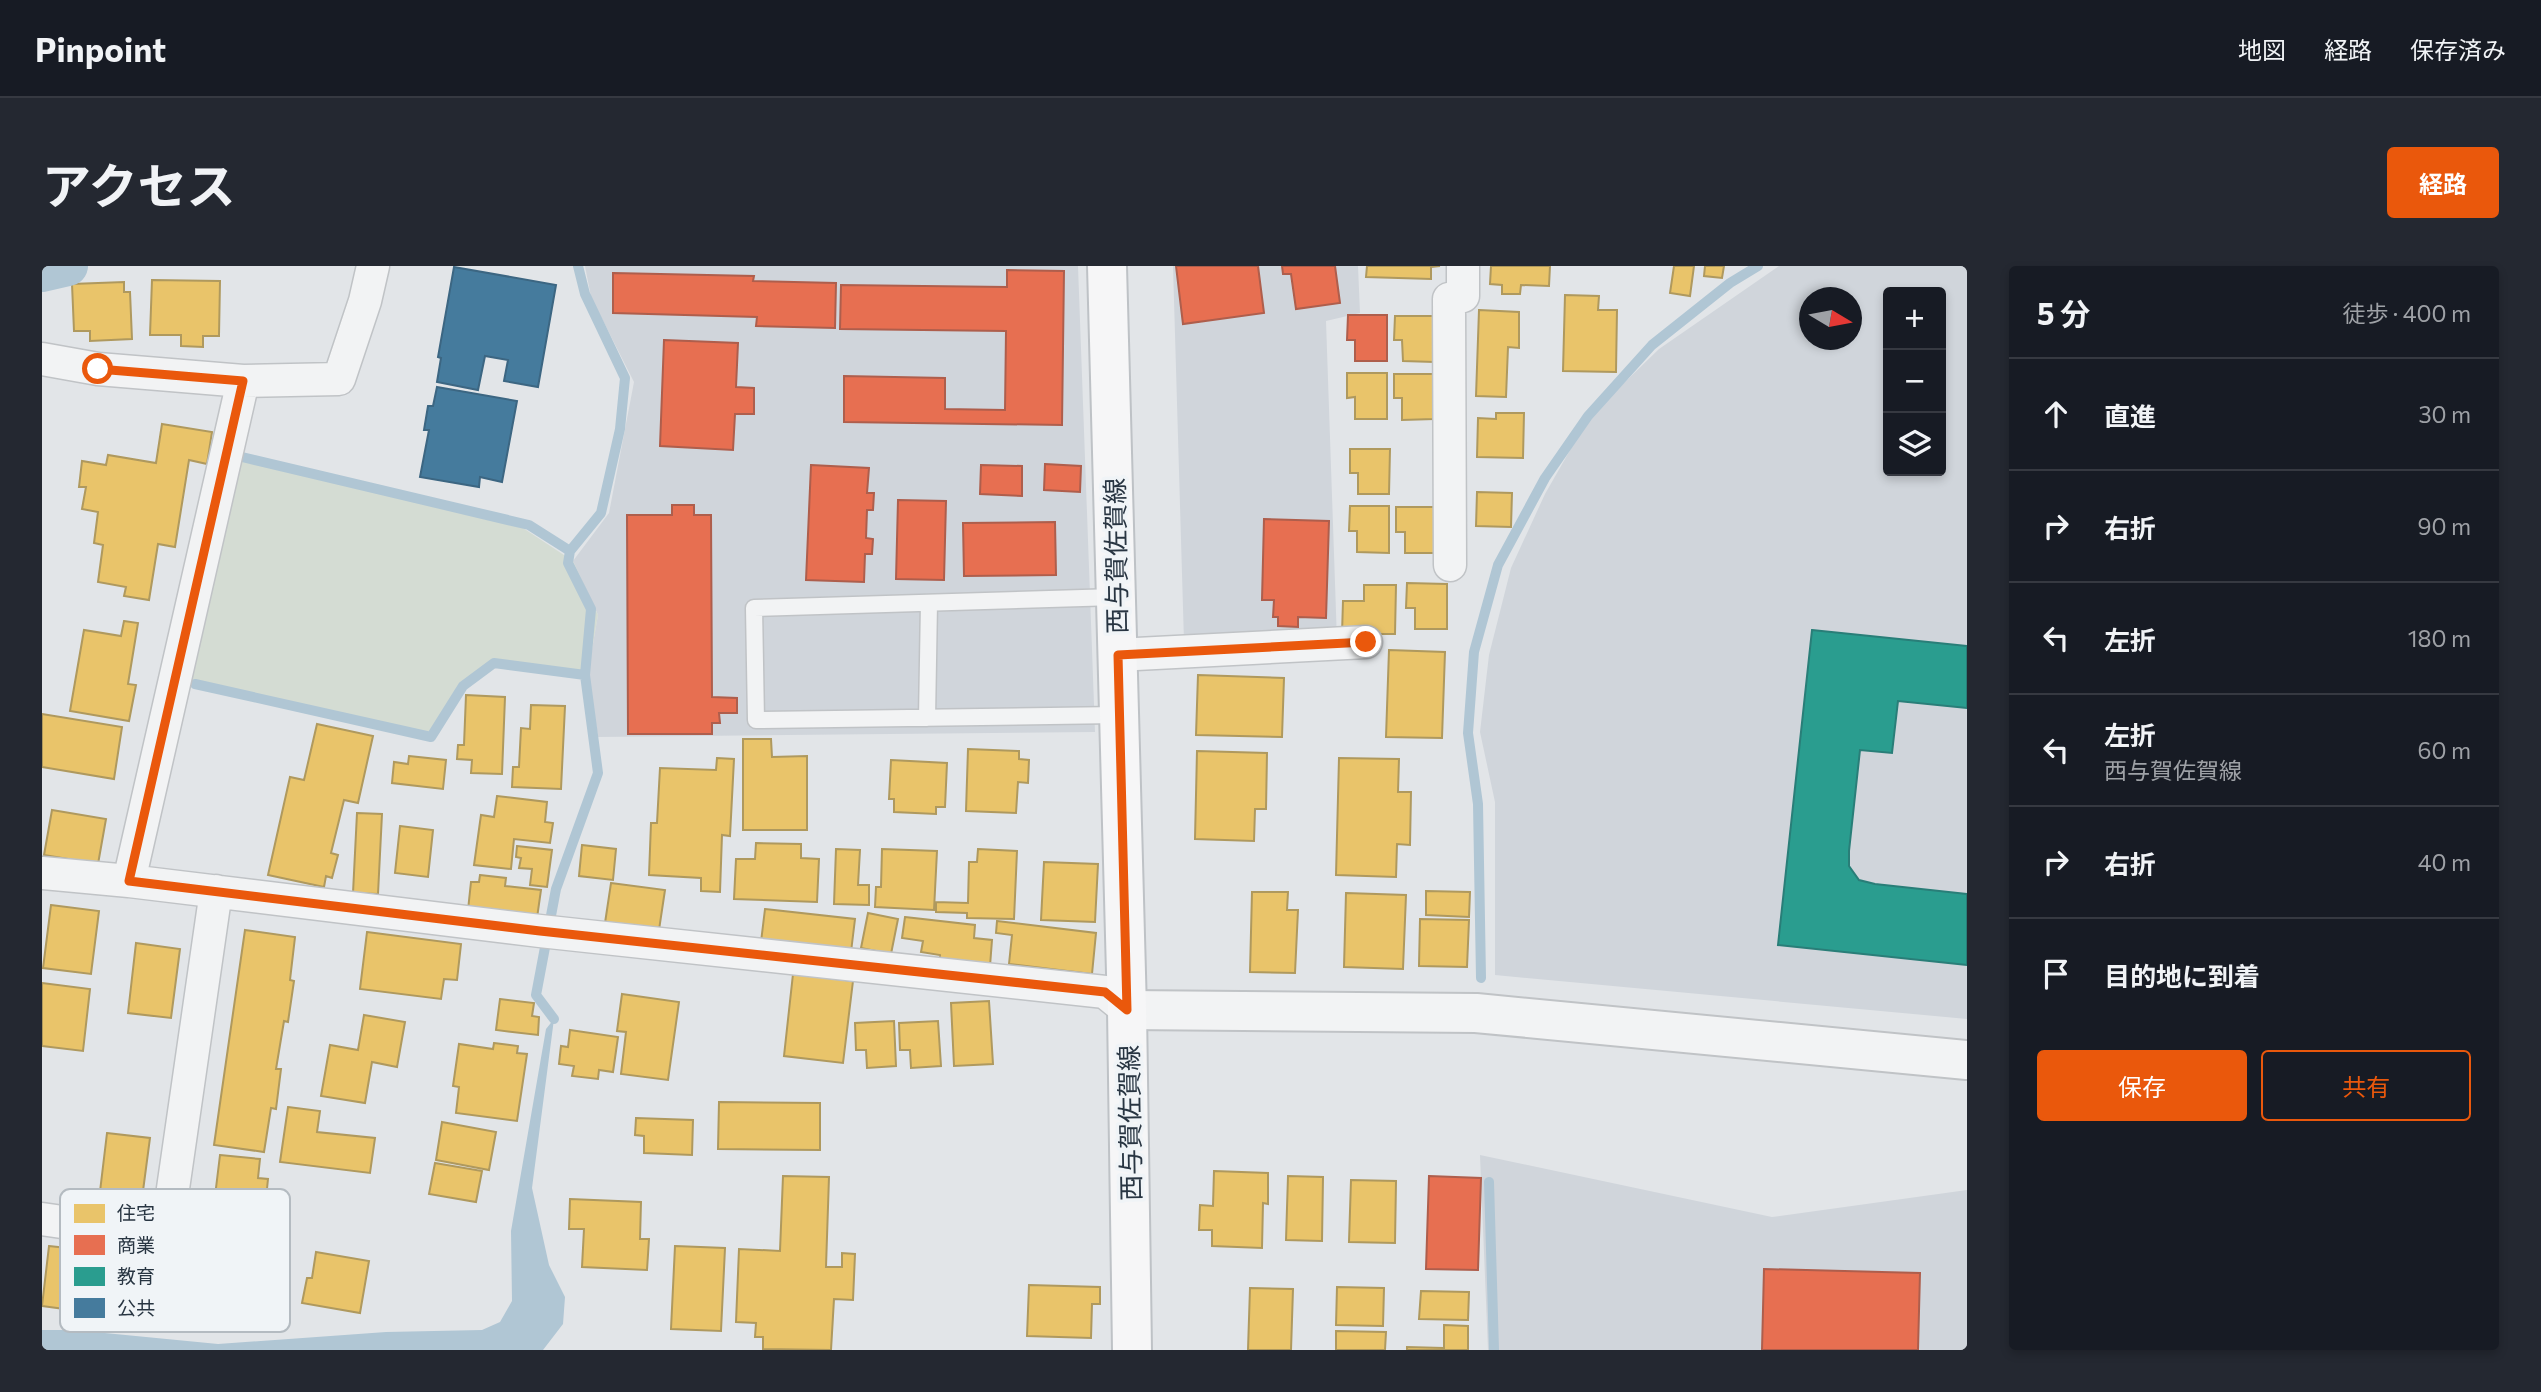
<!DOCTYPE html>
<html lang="ja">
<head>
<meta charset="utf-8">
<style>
  :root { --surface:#171b24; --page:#242831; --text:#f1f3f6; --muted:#9ea1a6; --line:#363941; --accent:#ea580c }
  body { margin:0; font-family:Commissioner,"Noto Sans JP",sans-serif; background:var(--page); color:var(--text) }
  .controls { position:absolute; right:21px; top:21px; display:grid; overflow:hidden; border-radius:7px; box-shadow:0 4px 10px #0003 }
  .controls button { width:63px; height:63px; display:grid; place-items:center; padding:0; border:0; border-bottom:2px solid var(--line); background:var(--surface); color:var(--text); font:35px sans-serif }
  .compass { position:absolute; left:1757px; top:21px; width:63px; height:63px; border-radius:50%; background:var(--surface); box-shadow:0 4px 10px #0003; rotate:100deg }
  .stop { position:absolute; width:21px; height:21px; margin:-16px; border:5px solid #ea580c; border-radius:50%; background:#fff }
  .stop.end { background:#ea580c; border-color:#fff; box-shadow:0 2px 7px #0008 }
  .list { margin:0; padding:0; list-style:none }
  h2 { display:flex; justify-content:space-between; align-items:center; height:91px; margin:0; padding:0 28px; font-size:30px }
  h2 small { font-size:23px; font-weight:400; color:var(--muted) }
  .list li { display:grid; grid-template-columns:46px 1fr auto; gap:21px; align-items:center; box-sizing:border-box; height:112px; padding:0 28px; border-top:2px solid var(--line) }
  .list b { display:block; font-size:26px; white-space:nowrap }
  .list p { margin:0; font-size:23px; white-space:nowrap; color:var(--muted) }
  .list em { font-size:23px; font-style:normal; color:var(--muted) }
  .actions { display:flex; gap:14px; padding:21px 28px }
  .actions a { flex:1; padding:16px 0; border:2px solid var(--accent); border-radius:7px; text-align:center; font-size:24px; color:var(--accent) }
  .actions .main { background:var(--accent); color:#fff }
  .icon { flex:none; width:38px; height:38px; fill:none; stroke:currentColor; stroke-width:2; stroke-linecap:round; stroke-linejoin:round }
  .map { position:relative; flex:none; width:1925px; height:1084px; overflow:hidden; border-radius:7px }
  header { display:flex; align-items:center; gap:42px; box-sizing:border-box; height:98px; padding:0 35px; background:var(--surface); border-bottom:2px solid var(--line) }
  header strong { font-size:33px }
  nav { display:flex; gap:38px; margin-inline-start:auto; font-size:24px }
  .intro { display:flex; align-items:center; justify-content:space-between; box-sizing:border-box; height:168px; padding:0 42px }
  h1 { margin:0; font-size:49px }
  .button { padding:18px 32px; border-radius:7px; background:var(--accent); color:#fff; font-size:24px; font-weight:700 }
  main { display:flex; gap:42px; padding:0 42px }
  aside { flex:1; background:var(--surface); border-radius:7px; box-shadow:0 4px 10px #0003 }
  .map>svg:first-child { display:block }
</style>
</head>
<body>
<header>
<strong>Pinpoint</strong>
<nav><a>地図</a><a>経路</a><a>保存済み</a></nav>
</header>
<div class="intro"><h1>アクセス</h1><a class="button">経路</a></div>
<main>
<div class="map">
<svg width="1925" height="1084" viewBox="0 0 1925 1084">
  <rect width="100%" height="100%" fill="#e2e5e8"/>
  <path fill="#d0d5db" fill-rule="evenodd" d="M 543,0 L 1036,0 L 1053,466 L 556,471 L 546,406 L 556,349 L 531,295 L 567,247 L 592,116 L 549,31 Z
    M 1131,0 L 1316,0 L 1318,47 L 1284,55 L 1295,375 L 1142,376 Z
    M 1737,0 L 1925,0 L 1925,753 L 1453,709 L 1453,536 L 1438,466 L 1447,389 L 1469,302 L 1503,228 L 1547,151 L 1617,83 ZM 1846,26 L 1899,26 L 1899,205 L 1846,205 ZM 1768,32 L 1810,32 L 1810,74 L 1768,74 Z
    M 1438,889 L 1730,951 L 1925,924 L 1925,1084 L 1446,1084 Z"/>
  <path fill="#d4dcd3" d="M 193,193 L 481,262 L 531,295 L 556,349 L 546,406 L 453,395 L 420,418 L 387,469 L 146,413 Z"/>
  <path fill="#b0c6d4" d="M 512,753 L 490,922 L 507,999 L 523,1031 L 521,1058 L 501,1084 L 0,1084 L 0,1064 L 32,1064 L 176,1078 L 344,1066 L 440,1064 L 458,1056 L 470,1035 L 469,965 L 504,763 Z"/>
  <path fill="#e9c46a" stroke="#af995e" stroke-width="2" d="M 1325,0 L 1398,0 L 1389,1 L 1389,13 L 1324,11 Z
    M 1449,0 L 1508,0 L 1507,20 L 1479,19 L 1478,28 L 1460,28 L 1460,19 L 1448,18 Z
    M 1632,0 L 1652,0 L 1648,30 L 1628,27 Z
    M 1663,0 L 1682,0 L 1680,12 L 1662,10 Z
    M 110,14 L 178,15 L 177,70 L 161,70 L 161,81 L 139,80 L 139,69 L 108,69 Z
    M 82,16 L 82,26 L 88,26 L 90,73 L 48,75 L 48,65 L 32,65 L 30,18 Z
    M 1523,29 L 1557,30 L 1556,44 L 1575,44 L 1574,106 L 1521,105 Z
    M 1437,44 L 1477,46 L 1477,82 L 1466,81 L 1464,131 L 1434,130 Z
    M 1353,50 L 1392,50 L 1392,96 L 1361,95 L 1360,74 L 1352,74 Z
    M 1305,107 L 1345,107 L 1345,153 L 1313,153 L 1313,131 L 1305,132 Z
    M 1352,108 L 1392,108 L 1392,153 L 1360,154 L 1360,132 L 1352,132 Z
    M 1454,147 L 1482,147 L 1481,192 L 1435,191 L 1436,152 L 1454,153 Z
    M 120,158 L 170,166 L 165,198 L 147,194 L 133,281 L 116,278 L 107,334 L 82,330 L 84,321 L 56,316 L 61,279 L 52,277 L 56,246 L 40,243 L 44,221 L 37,221 L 40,195 L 64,199 L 66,189 L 114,197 Z
    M 1308,183 L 1348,183 L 1347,228 L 1316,228 L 1316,207 L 1308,207 Z
    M 1435,226 L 1470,227 L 1469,261 L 1434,260 Z
    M 1308,240 L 1347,240 L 1347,287 L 1315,286 L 1315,265 L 1307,265 Z
    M 1354,241 L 1394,241 L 1394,287 L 1363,287 L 1363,266 L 1354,266 Z
    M 1365,317 L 1405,318 L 1405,363 L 1373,363 L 1373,342 L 1364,342 Z
    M 1322,319 L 1354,319 L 1353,368 L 1300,368 L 1301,335 L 1322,335 Z
    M 82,355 L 96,357 L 86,418 L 94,419 L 87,455 L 28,445 L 42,364 L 79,370 Z
    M 1347,384 L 1403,386 L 1400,472 L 1344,471 Z
    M 1156,409 L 1242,412 L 1240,471 L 1154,469 Z
    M 424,429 L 463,431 L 460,508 L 429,507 L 430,494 L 415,493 L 416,479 L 422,479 Z
    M 489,439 L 523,440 L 519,523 L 470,521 L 471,501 L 477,501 L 479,462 L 488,463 Z
    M 0,448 L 80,461 L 72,513 L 0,501 Z
    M 275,458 L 331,470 L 316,537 L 302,534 L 289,587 L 296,589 L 290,612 L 284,610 L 282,621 L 226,609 L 248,511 L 262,514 Z
    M 701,473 L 729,473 L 730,491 L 765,490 L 765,564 L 701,564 Z
    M 926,483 L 977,485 L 977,493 L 987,494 L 986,517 L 976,516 L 974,547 L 924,545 Z
    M 1155,485 L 1225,487 L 1224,543 L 1213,543 L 1212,575 L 1153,573 Z
    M 367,490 L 404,494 L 401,523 L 350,517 L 352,496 L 366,498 Z
    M 675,492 L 692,493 L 688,570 L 680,569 L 678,626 L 659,625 L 659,612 L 607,609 L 609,557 L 615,557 L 618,502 L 674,504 Z
    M 1297,492 L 1357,493 L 1356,526 L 1369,526 L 1368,579 L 1355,578 L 1354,611 L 1294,609 Z
    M 849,494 L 905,497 L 903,541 L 894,541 L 894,548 L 852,546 L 852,533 L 847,533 Z
    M 455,530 L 505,536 L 503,556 L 511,557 L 508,577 L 472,573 L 469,603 L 432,599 L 439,549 L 452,551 Z
    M 10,544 L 64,553 L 56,598 L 2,589 Z
    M 315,547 L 340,548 L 336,628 L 311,627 Z
    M 358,560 L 391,564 L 386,611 L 353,607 Z
    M 714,577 L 759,578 L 759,592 L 777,593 L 775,636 L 692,633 L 694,593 L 713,593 Z
    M 540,579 L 574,583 L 571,614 L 537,610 Z
    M 475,580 L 510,584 L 505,621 L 488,619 L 490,603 L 477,602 L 479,592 L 474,591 Z
    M 794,583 L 818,584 L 816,619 L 827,619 L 827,639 L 792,638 Z
    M 840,583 L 895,585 L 892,644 L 833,641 L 834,621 L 839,621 Z
    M 936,583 L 975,585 L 972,653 L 925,652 L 925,647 L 894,646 L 894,636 L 926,637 L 927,596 L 935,596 Z
    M 1002,596 L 1056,598 L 1053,656 L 999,654 Z
    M 438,609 L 464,612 L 463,620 L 499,624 L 495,652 L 426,644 L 429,616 L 437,616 Z
    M 569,617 L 623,624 L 617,664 L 563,657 Z
    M 1384,625 L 1428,626 L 1427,651 L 1384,649 Z
    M 1210,626 L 1246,626 L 1245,644 L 1256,644 L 1253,707 L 1208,706 Z
    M 1304,627 L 1364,629 L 1361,703 L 1302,701 Z
    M 9,639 L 57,645 L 49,708 L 1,702 Z
    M 723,643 L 813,653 L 809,686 L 719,676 Z
    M 826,647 L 856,653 L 849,688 L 819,682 Z
    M 863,651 L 933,659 L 932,672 L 950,674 L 948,700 L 898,694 L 898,689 L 879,686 L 881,675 L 860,672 Z
    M 1378,653 L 1427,654 L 1425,701 L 1377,700 Z
    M 955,655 L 1054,667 L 1050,708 L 967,698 L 970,669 L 954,667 Z
    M 203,664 L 253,671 L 248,714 L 252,715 L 246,756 L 242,755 L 234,803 L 239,803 L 234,843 L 229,842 L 222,886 L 172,879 Z
    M 325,666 L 419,678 L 415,714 L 402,713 L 399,733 L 318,723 Z
    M 94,677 L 138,683 L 129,752 L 86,747 Z
    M 751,708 L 811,715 L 801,797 L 742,790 Z
    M 0,717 L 48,723 L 41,785 L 0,780 Z
    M 580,728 L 637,736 L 626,814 L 579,808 L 584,766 L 575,765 Z
    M 458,733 L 492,737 L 490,750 L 497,751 L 496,769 L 454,764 Z
    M 947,735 L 951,798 L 912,800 L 909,737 Z
    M 322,749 L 363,756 L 355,801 L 330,796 L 323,837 L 279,830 L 288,779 L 316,784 Z
    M 852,755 L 854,800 L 825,802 L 824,784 L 814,784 L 813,757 Z
    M 896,755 L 899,800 L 869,802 L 868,784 L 858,784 L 857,757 Z
    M 528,764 L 576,771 L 571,806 L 557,804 L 556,813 L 530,810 L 532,800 L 517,798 L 519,780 L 526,781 Z
    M 452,777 L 476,780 L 475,787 L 485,788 L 475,855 L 414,847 L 417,821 L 411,820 L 417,778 L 451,783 Z
    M 677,836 L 778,837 L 778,884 L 676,883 Z
    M 246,841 L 278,845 L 275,866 L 333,872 L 328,907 L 238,896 Z
    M 594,852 L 651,854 L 650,889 L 602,887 L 602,870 L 593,869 Z
    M 400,856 L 454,866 L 447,904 L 394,894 Z
    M 65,867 L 108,872 L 99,940 L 57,934 Z
    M 178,889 L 218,893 L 216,912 L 226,913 L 221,961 L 170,955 Z
    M 393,897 L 440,905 L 434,936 L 387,928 Z
    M 1172,905 L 1226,907 L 1226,938 L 1221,937 L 1220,982 L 1170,980 L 1170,964 L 1157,964 L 1158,939 L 1171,940 Z
    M 741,910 L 787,911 L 784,1001 L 800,1001 L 800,987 L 813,988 L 811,1034 L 792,1033 L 789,1084 L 721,1083 L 721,1071 L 713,1071 L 714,1057 L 694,1056 L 697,983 L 738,985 Z
    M 1246,910 L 1281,911 L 1280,975 L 1244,974 Z
    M 1309,914 L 1354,915 L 1353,977 L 1307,976 Z
    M 528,933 L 599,936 L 598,973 L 607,973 L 605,1004 L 540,1001 L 542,963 L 527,963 Z
    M 7,980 L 52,985 L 45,1046 L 0,1040 Z
    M 633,980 L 683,982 L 679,1065 L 629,1063 Z
    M 274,986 L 327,995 L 318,1047 L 260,1037 L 265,1012 L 270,1012 Z
    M 987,1019 L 1058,1021 L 1058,1038 L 1050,1038 L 1049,1072 L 985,1070 Z
    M 1295,1021 L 1342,1022 L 1341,1060 L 1294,1059 Z
    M 1208,1022 L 1251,1023 L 1249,1084 L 1206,1084 Z
    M 1379,1025 L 1427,1026 L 1426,1054 L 1377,1053 Z
    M 1402,1059 L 1426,1060 L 1426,1084 L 1365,1084 L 1365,1081 L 1402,1082 Z
    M 1294,1065 L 1344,1066 L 1343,1084 L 1294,1084 Z"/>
  <path fill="#e76f51" stroke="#ae5e4c" stroke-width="2" d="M 1134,0 L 1216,0 L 1222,47 L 1141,58 Z
    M 1240,0 L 1293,0 L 1298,37 L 1254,43 L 1249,8 L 1241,8 Z
    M 965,4 L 1022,5 L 1020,159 L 802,156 L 802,110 L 903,112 L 903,143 L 963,144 L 964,65 L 798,63 L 799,19 L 965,21 Z
    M 571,7 L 712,10 L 711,15 L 794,17 L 793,62 L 714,60 L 715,51 L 571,47 Z
    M 1306,49 L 1345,49 L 1345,95 L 1313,95 L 1313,74 L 1305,74 Z
    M 622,74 L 696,77 L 694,121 L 712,122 L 712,148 L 693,148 L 691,184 L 618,180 Z
    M 1003,198 L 1039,200 L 1038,226 L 1002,224 Z
    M 769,199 L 827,202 L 825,227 L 832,227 L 831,244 L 825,244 L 824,272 L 831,273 L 830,288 L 823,288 L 822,316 L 764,314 Z
    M 939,199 L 980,200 L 980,230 L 938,228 Z
    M 856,234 L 904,235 L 902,314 L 854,313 Z
    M 630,239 L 652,239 L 652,249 L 669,249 L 670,431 L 695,432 L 695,447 L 677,447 L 678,457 L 670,457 L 670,468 L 586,468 L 585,249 L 630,249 Z
    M 1222,253 L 1287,255 L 1284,352 L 1256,351 L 1256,361 L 1236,360 L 1236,351 L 1231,351 L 1232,334 L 1220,334 Z
    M 1013,256 L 1014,309 L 922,310 L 921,257 Z
    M 1387,910 L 1439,912 L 1436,1004 L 1384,1003 Z
    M 1722,1003 L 1878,1007 L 1876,1084 L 1720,1084 Z"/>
  <path fill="#2a9d8f" stroke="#297e78" stroke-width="2" d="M 1770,364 L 1925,380 L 1925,442 L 1856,435 L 1850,487 L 1818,484 L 1807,585 L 1807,600 L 1817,614 L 1833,618 L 1925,628 L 1925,699 L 1736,679 Z"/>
  <path fill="#457b9d" stroke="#3c6682" stroke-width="2" d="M 412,1 L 514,19 L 496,121 L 462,115 L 466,94 L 443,90 L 436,124 L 395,116 L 399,92 L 396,91 Z
    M 395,121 L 475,135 L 460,216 L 438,211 L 437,221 L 378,211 L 387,164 L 382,164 L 386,140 L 391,140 Z"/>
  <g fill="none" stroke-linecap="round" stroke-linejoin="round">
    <path stroke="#b0c6d4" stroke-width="10" d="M 200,191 L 487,259 L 528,285
      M 153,418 L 389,471 L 421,420 L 452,397 L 543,409
      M 1439,712 L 1436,538 L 1426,467 L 1432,386 L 1456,299 L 1503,212 L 1546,150 L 1610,79 L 1688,17 L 1716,0
      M 512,753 L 494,729 L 514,623 L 556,507 L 543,409 L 549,343 L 526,297 L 528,285 L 559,247 L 578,163 L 583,112 L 543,28 L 536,0
      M 1447,916 L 1452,1084"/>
    <path stroke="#b0c6d4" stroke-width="40" d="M 0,6 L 26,0"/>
    <defs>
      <path id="service" d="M 1074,331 L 712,342 L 714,454 L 1076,449
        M 885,452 L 887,337"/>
      <path id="minor" d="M 0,93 L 56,103 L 201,115 L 297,113 L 323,35 L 331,0
        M 1408,299 L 1407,33 L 1421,30 L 1421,0
        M 1075,389 L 1324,376
        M 0,607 L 87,615 L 498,665 L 1063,726 L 1085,744
        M 87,615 L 201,115
        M 0,953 L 124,971 L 174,625
        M 124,971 L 231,983"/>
      <path id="tertiary" d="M 1085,744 L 1434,747 L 1925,794"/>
      <path id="primary" d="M 1065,0 L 1085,744 L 1090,1084"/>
    </defs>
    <use href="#service" stroke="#c0c3c6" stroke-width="19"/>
    <use href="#minor" stroke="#c0c3c6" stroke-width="35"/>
    <use href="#tertiary" stroke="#c0c3c6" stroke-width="42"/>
    <use href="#primary" stroke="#bec2c6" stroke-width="42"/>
    <use href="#service" stroke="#f2f3f4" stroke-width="16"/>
    <use href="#minor" stroke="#f2f3f4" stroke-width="32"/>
    <use href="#tertiary" stroke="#f2f3f4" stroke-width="38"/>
    <use href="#primary" stroke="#f6f6f7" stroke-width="38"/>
  </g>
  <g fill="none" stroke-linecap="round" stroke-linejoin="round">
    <path stroke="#ea580c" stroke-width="9" d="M 56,103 L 201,115 L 87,615 L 498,665 L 1063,726 L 1085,744 L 1076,389 L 1324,376"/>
  </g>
  <g text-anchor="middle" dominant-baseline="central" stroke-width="7" stroke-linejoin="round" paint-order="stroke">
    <g font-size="26" fill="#283542" stroke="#f0f4f7">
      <text transform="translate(1073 290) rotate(-91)">西与賀佐賀線</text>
      <text transform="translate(1087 857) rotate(-91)">西与賀佐賀線</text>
    </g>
  </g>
  <rect x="18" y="923" width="230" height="143" rx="10" fill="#f0f4f7" stroke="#b4bbc1" stroke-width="2"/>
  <rect x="32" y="938" width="31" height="19" fill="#e9c46a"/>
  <rect x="32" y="969" width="31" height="20" fill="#e76f51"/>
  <rect x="32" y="1001" width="31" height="19" fill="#2a9d8f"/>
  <rect x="32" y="1032" width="31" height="20" fill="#457b9d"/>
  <g font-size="19" fill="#283542">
    <text x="75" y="954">住宅</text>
    <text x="75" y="986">商業</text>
    <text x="75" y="1017">教育</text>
    <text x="75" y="1049">公共</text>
  </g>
</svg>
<div class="controls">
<button>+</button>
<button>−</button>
<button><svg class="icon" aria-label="layers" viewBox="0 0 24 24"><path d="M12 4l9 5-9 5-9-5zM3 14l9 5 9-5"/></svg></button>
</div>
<svg class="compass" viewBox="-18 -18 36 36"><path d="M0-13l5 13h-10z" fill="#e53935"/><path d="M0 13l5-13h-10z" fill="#9ea1a6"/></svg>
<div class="stop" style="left:56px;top:103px"></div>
<div class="stop end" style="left:1324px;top:376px"></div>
</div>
<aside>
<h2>5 分<small>徒歩 · 400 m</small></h2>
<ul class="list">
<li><svg class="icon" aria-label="ahead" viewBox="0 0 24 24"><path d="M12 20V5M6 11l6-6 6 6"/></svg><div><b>直進</b></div><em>30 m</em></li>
<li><svg class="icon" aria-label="right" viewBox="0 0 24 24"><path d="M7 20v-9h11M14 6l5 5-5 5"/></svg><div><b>右折</b></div><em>90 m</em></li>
<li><svg class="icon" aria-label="left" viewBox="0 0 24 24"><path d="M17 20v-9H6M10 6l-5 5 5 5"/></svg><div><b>左折</b></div><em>180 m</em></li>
<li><svg class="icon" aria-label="left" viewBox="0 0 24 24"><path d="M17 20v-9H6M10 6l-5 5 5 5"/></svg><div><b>左折</b><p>西与賀佐賀線</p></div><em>60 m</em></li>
<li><svg class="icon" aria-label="right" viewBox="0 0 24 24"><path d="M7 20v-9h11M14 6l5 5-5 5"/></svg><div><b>右折</b></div><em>40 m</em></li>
<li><svg class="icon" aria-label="arrive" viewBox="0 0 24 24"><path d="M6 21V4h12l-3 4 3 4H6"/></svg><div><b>目的地に到着</b></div></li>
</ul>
<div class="actions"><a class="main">保存</a><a>共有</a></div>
</aside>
</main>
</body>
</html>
